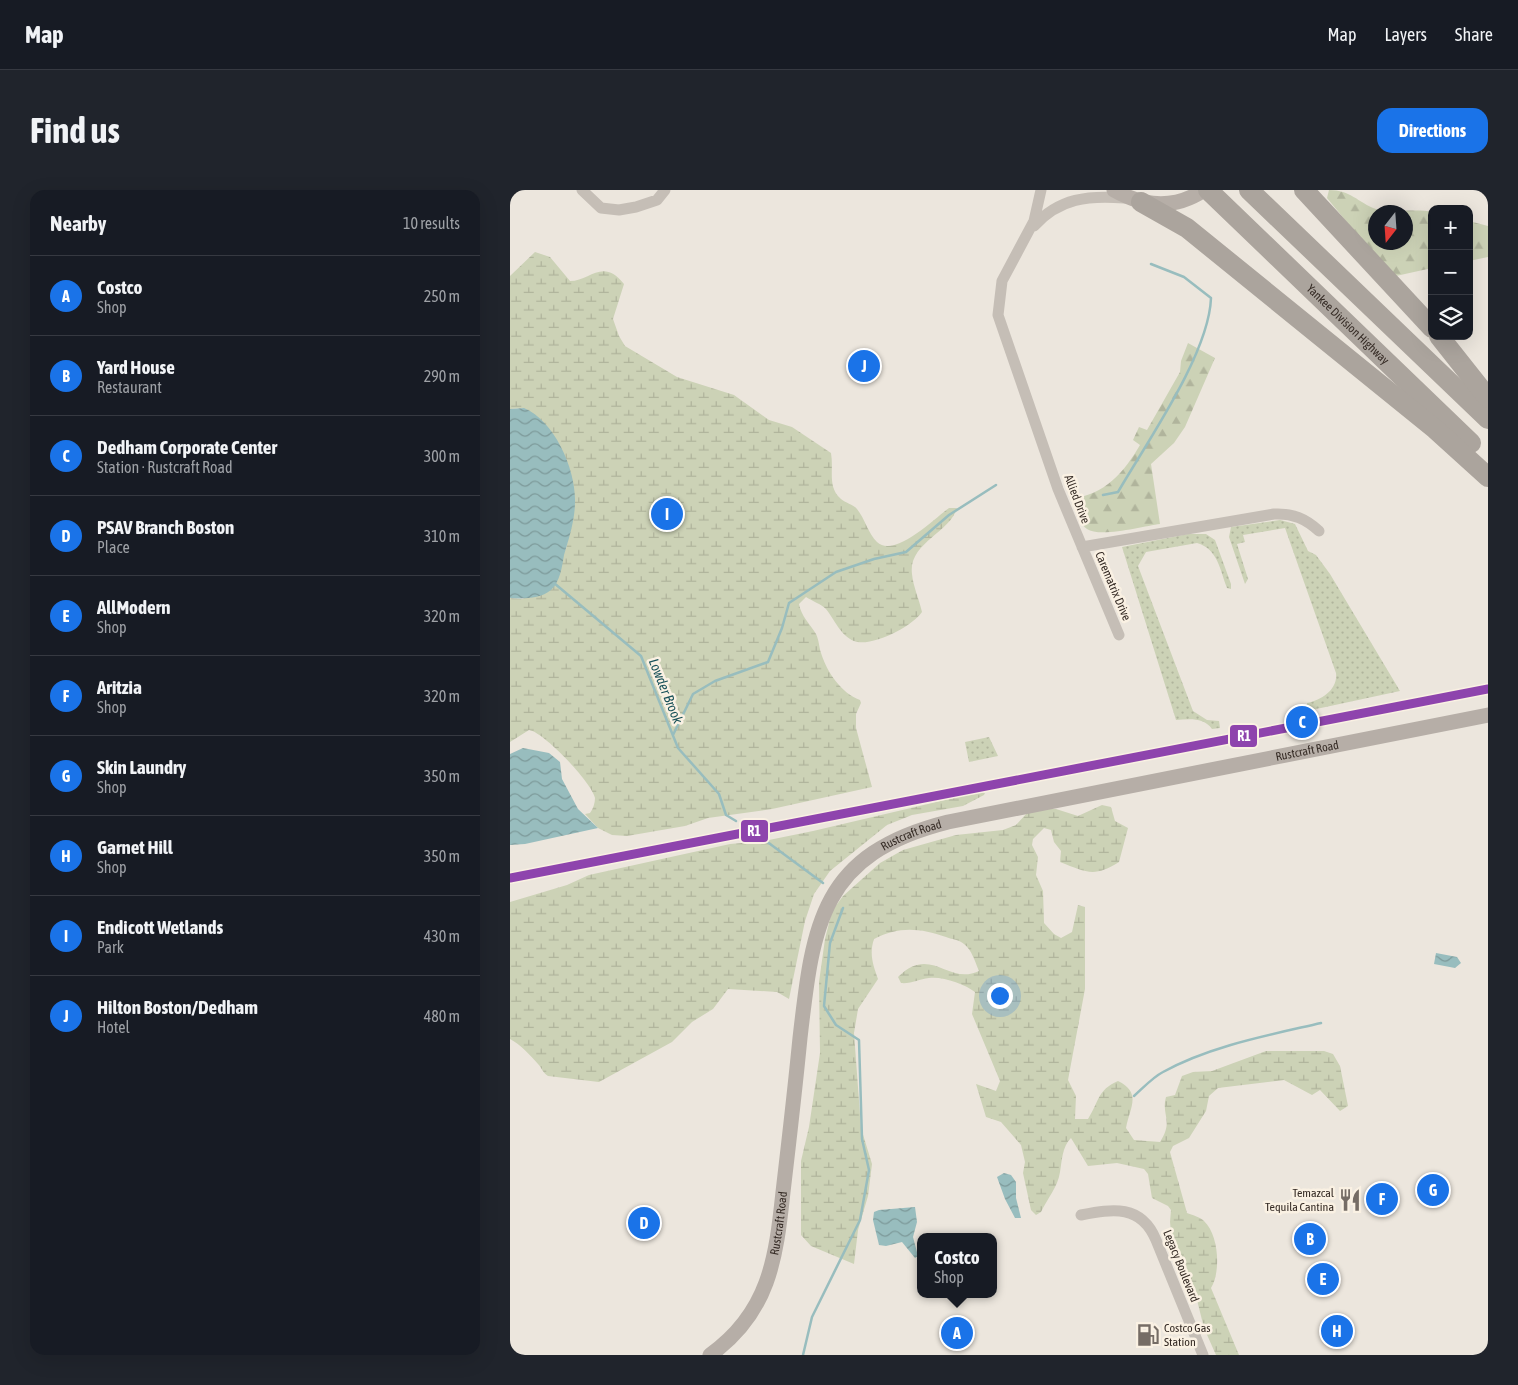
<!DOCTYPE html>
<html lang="en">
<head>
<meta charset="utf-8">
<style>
  :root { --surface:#171b24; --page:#20242c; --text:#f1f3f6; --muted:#9ea1a6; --line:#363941; --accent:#1a73e8 }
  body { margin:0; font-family:"Asap Condensed",sans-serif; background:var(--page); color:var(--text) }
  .controls { position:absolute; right:15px; top:15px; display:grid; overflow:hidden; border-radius:10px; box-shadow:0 5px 20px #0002 }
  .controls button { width:45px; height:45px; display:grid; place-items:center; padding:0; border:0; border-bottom:1px solid var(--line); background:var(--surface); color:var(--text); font:25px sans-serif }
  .compass { position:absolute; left:858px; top:15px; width:45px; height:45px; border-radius:50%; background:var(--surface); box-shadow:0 5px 20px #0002; rotate:197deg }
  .you { position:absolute; left:489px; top:805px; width:18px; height:18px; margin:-12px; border:4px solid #fff; border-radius:50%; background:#1a73e8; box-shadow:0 0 0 8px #1a73e833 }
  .badge { display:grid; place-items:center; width:32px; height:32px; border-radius:50%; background:var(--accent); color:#fff; font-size:16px; font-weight:700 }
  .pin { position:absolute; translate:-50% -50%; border:2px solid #fff; box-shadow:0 1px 5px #0006 }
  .popup { position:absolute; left:407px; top:1043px; width:80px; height:65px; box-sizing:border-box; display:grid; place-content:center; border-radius:10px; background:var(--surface); filter:drop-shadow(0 1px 4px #0005); font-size:16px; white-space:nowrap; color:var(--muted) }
  .popup b { font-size:19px; color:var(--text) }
  .popup::after { content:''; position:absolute; left:50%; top:100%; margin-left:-10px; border:10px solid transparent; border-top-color:var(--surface) }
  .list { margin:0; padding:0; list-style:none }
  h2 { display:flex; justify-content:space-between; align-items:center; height:65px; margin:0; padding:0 20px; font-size:21px }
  h2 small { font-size:16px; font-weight:400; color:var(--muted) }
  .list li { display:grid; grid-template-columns:32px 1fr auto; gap:15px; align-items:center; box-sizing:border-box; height:80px; padding:0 20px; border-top:1px solid var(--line) }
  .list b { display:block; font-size:19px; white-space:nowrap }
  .list p { margin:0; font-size:16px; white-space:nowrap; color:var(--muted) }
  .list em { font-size:16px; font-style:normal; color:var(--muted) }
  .icon { flex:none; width:28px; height:28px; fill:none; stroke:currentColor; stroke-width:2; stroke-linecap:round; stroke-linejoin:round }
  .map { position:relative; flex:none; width:978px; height:1165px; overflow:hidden; border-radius:15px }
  header { display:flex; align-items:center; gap:30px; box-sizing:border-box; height:70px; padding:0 25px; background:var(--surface); border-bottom:1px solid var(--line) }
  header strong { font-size:24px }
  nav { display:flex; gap:28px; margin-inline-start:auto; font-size:18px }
  .intro { display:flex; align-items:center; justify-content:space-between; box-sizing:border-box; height:120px; padding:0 30px }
  h1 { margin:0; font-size:35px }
  .button { padding:12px 22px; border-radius:15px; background:var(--accent); color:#fff; font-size:18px; font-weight:700 }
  main { display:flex; gap:30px; padding:0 30px }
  aside { flex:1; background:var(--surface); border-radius:15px; box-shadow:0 5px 20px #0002 }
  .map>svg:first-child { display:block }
</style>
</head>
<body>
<header>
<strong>Map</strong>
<nav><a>Map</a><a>Layers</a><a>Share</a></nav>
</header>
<div class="intro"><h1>Find us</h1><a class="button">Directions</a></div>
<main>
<aside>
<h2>Nearby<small>10 results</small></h2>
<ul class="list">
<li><span class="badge">A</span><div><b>Costco</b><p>Shop</p></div><em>250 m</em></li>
<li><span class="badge">B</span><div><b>Yard House</b><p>Restaurant</p></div><em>290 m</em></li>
<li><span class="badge">C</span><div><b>Dedham Corporate Center</b><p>Station · Rustcraft Road</p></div><em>300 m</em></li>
<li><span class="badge">D</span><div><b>PSAV Branch Boston</b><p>Place</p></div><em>310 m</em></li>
<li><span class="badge">E</span><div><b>AllModern</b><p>Shop</p></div><em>320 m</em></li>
<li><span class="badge">F</span><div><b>Aritzia</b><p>Shop</p></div><em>320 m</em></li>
<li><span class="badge">G</span><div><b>Skin Laundry</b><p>Shop</p></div><em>350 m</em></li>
<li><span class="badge">H</span><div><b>Garnet Hill</b><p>Shop</p></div><em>350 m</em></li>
<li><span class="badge">I</span><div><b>Endicott Wetlands</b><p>Park</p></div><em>430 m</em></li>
<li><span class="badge">J</span><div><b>Hilton Boston/Dedham</b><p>Hotel</p></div><em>480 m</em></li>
</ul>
</aside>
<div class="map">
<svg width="978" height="1165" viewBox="0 0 978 1165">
  <defs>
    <pattern id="grass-dots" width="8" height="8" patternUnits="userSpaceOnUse" patternTransform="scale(1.25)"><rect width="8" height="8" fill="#ccd2b6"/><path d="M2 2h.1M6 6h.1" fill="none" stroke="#b0b49c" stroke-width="1.8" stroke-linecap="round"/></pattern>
    <pattern id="forest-firs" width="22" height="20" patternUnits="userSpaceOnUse" patternTransform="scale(1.25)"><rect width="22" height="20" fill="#ccd2b6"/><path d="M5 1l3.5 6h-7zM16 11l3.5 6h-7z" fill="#b0b49c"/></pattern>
    <pattern id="wetland-marsh" width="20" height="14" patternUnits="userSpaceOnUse" patternTransform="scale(1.25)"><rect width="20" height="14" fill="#ccd2b6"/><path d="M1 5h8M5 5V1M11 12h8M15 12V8" fill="none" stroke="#b0b49c"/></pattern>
    <pattern id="water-waves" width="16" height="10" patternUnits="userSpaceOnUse" patternTransform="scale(1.25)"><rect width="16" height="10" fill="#98bdbe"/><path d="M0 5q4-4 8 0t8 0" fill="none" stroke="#7d9a9a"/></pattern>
  </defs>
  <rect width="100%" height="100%" fill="#ece6dd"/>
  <path fill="url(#grass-dots)" d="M 770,330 L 785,334 L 798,361 L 806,365 L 820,384 L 890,501 L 797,521 L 797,513 C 811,510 828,500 826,483 L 775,338 L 733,345 L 735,352 L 727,354 L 738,389 L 735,394 L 719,347 L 721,337 Z
    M 678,344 L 696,344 L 705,350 L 721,394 L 721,399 L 717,398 C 710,380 708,359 687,353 L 636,362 L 628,376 L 683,521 L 697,530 L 709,531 L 710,538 L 702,539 C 694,527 679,529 666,530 L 612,357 Z
    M 479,547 L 488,566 L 459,572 L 455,552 Z"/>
  <path fill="url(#forest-firs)" fill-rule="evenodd" d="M 819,0 C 841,0 847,12 866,19 C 879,24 905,18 922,22 L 922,78 L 886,86 L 854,53 L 817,8 ZM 866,22 L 896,22 L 896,52 L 866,52 Z
    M 959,31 L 978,36 L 978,67 L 959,71 Z
    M 678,153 L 705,168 L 675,237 L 664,253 L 641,274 L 650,334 C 634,336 590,348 577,339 C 568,333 565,318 562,308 C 594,306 615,281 630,255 L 623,250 L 629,237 L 637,240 L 670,182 L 671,171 Z"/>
  <path fill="url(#wetland-marsh)" d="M 25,62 L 40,67 L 60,91 C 80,91 93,67 114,94 L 103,129 L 109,146 L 115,156 L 167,187 L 224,205 L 259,230 L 282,237 L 321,263 C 324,280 317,297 331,309 C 335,313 343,314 347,319 C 355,329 358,343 367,352 C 384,369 425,328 439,318 L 447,318 C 440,343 398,353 402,384 C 403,396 409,409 412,422 C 403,436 361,458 344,451 C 331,446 324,429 316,419 C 311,414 302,411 296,407 L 289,414 C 291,426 300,434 306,444 C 309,450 309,457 311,463 C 317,482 331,503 350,510 L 351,513 L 346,524 L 346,538 L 362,597 L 262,619 L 198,628 L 175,636 L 117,646 L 102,645 L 88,638 L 75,624 L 80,623 C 83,619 85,613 85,608 C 82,593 34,542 19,540 L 0,552 L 0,408 L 13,409 L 56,359 L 65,313 L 59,278 L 44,247 L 33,232 L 13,218 L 0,219 L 0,86 Z
    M 469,602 L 475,603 L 474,605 L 453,616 L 402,625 L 377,635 L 320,681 L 304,704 L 295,731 L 279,809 L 267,802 L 218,799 L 203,819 L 182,832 L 162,852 L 89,892 L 38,886 C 32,882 32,878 28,874 C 20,865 10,854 0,849 L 0,712 L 57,695 L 79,685 L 220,654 L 254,651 L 303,641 Z
    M 592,615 L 601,617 L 605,631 L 618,638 L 609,672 C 584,688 576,682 550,672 L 551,661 L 544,652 L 541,640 L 534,638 L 523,649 L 522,655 L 528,667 L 526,685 L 533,701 L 534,733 L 544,744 L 551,748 L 562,742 L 568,715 L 575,717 L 575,799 L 558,890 L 566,906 L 565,929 L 578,929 C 589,912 587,900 608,891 C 632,903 620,917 616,938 L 624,950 L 650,952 C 664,930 651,926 656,907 L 665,905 L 672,886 L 683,882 L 702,881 L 756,861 L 814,861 L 823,864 L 830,876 L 838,916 L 830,921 L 810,900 L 802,905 L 774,890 L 708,898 L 699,906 L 696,921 L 679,948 L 663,956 L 660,962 L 677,1023 C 682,1025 690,1027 694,1031 C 709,1045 711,1082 701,1098 L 729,1165 L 706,1165 L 694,1138 L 686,1106 L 676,1093 L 663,1062 L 660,1032 L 661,1020 L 658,1016 L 642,1008 L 638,984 L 634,979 L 607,973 L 578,976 L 561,948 C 552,957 552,971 550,982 C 548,997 537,1009 531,1022 L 526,1025 L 521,1020 L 513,983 L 515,972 L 511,955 L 491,932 L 476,927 L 466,894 L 486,901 L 490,891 L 462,824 L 465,802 C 455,794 432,786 419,788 C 409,789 401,794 391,793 L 388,787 C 421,754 438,796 469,781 C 465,772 462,760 454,754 C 450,750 441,749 436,747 C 410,738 389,736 364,749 C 359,764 363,775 368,789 L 348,819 L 344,843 L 351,938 L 362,974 L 358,1006 L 348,1040 L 344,1074 L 301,1056 L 291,1045 L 291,971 L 299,937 L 310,863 L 309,792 L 315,749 L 322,721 L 333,706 L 370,673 L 393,660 L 446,645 L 493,640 L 506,635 L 517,623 L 528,619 L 546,619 L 568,626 Z"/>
  <path fill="url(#water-waves)" d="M 14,218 C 45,231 66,280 65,312 C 65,329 59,349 54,365 C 52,377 50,392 41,400 C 30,409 13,409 0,408 L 0,219 Z
    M 13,558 L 39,563 L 50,572 L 52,589 L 68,619 L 88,638 L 15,654 L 0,655 L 0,564 Z
    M 926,763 L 947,767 L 951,773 L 945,778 L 924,774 Z
    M 494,983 L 501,985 L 506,992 L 506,1008 L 511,1028 L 505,1028 L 495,1009 L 487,987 Z
    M 405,1017 L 407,1032 L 403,1047 L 408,1066 L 405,1068 L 392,1052 L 376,1056 L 369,1055 L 363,1030 L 364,1022 L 369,1020 Z"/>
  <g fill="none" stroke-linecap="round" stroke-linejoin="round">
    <path stroke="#98bdbe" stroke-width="2.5" d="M 593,305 L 608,302 C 637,252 699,164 701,108 L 674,87 L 641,74
      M 44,393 L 131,466 L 168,558 L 209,604 L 216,625 L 226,631
      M 163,545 L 183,504 L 205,491 L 258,472 L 272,438 L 279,413 L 326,382 L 364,369 L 396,362 L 439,325 L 486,295
      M 256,651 L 313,693
      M 624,906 C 633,898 643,887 653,882 C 700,856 759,845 811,833
      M 293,1165 L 302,1127 L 350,1030 L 359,980 L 352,949 L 349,850 L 326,835 L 314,816 L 320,753 L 333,718"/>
    <path stroke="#c5beb6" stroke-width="11" d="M 72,0 L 91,18 L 109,20 L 126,17 L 147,10 L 155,0
      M 531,0 L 524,31 L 492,91 L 488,125 L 548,299 L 609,445
      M 524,36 C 549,8 579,5 614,8
      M 572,357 L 764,324 C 783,323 796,329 809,341
      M 571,1025 C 603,1019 631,1014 646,1050 L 693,1165"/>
    <g stroke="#b6aea7" stroke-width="15">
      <path d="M 604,0 C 634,17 664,20 694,0"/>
      <path id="s1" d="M 200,1165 C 259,1123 266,1069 273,1002 C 279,951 285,899 290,848 C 303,733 311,664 438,632 L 978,525"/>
    </g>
    <g stroke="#aba49d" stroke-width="20">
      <path id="s2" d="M 698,0 L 961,253"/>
      <path d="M 739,0 L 978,229"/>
      <path d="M 794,0 L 922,138"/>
      <path d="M 631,12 L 677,38 L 925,239 L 978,287"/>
      <path d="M 929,146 L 978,208"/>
    </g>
    <path stroke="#aca6a1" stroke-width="2.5" stroke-dasharray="1 4" stroke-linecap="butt" d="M 0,688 L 978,499"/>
    <defs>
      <path id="rail-1" d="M 0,688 L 978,499"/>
    </defs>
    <use href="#rail-1" stroke="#faf1e3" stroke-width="12"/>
    <use href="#rail-1" stroke="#8e44ad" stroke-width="9"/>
  </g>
  <defs>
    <symbol id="restaurant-bare" viewBox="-9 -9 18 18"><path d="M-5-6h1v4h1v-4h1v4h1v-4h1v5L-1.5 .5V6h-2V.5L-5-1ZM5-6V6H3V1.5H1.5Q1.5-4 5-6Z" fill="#756c65" stroke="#faf1e3" stroke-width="2.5" paint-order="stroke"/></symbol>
    <symbol id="fuel-bare" viewBox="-9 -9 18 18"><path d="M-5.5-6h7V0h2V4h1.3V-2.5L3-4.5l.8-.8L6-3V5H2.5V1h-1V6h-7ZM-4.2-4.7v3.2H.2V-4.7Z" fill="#756c65" stroke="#faf1e3" stroke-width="2.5" paint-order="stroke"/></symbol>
  </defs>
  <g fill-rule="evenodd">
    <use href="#restaurant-bare" x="824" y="994" width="32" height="32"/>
    <use href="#fuel-bare" x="622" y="1129" width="32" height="32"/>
  </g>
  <g text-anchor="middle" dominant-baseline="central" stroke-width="5" stroke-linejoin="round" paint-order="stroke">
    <g font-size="12" fill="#352b25" stroke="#faf1e3">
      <text stroke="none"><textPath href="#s2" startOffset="194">Yankee Division Highway</textPath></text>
      <text transform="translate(567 309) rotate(69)">Allied Drive</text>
      <text transform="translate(603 396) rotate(67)">Carematrix Drive</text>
      <text stroke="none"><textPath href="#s1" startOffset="994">Rustcraft Road</textPath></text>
      <text stroke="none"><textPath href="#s1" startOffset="589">Rustcraft Road</textPath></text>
      <text stroke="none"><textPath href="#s1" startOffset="154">Rustcraft Road</textPath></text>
      <text transform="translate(671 1076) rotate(68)">Legacy Boulevard</text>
    </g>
    <g font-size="12" fill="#352b25" stroke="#faf1e3" text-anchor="end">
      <text x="824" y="1003">Temazcal<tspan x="824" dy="14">Tequila Cantina</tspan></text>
      <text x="654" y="1138" text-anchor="start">Costco Gas<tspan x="654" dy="14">Station</tspan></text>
    </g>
    <g font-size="14" font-style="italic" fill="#195159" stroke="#faf1e3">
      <text transform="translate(156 501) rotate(68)">Lowder Brook</text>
    </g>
  </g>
  <g stroke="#faf1e3" stroke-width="2">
    <rect x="719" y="534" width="29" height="24" rx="5" fill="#8e44ad"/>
    <rect x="230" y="629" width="29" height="24" rx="5" fill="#8e44ad"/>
  </g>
  <g font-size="14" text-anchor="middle" font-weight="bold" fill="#fff">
    <text x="734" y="551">R1</text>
    <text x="244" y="646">R1</text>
  </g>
</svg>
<div class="controls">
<button>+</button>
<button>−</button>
<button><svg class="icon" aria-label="layers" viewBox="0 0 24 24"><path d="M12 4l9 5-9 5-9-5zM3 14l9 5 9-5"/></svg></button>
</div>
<svg class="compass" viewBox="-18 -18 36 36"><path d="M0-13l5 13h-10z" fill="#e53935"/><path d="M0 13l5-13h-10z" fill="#9ea1a6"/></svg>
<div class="you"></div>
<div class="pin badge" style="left:447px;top:1143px">A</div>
<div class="popup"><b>Costco</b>Shop</div>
<div class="pin badge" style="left:800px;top:1049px">B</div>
<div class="pin badge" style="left:792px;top:532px">C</div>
<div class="pin badge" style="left:134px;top:1033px">D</div>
<div class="pin badge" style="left:813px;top:1089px">E</div>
<div class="pin badge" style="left:872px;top:1009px">F</div>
<div class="pin badge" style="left:923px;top:1000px">G</div>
<div class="pin badge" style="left:827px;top:1141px">H</div>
<div class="pin badge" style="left:157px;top:324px">I</div>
<div class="pin badge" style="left:354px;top:176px">J</div>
</div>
</main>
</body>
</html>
